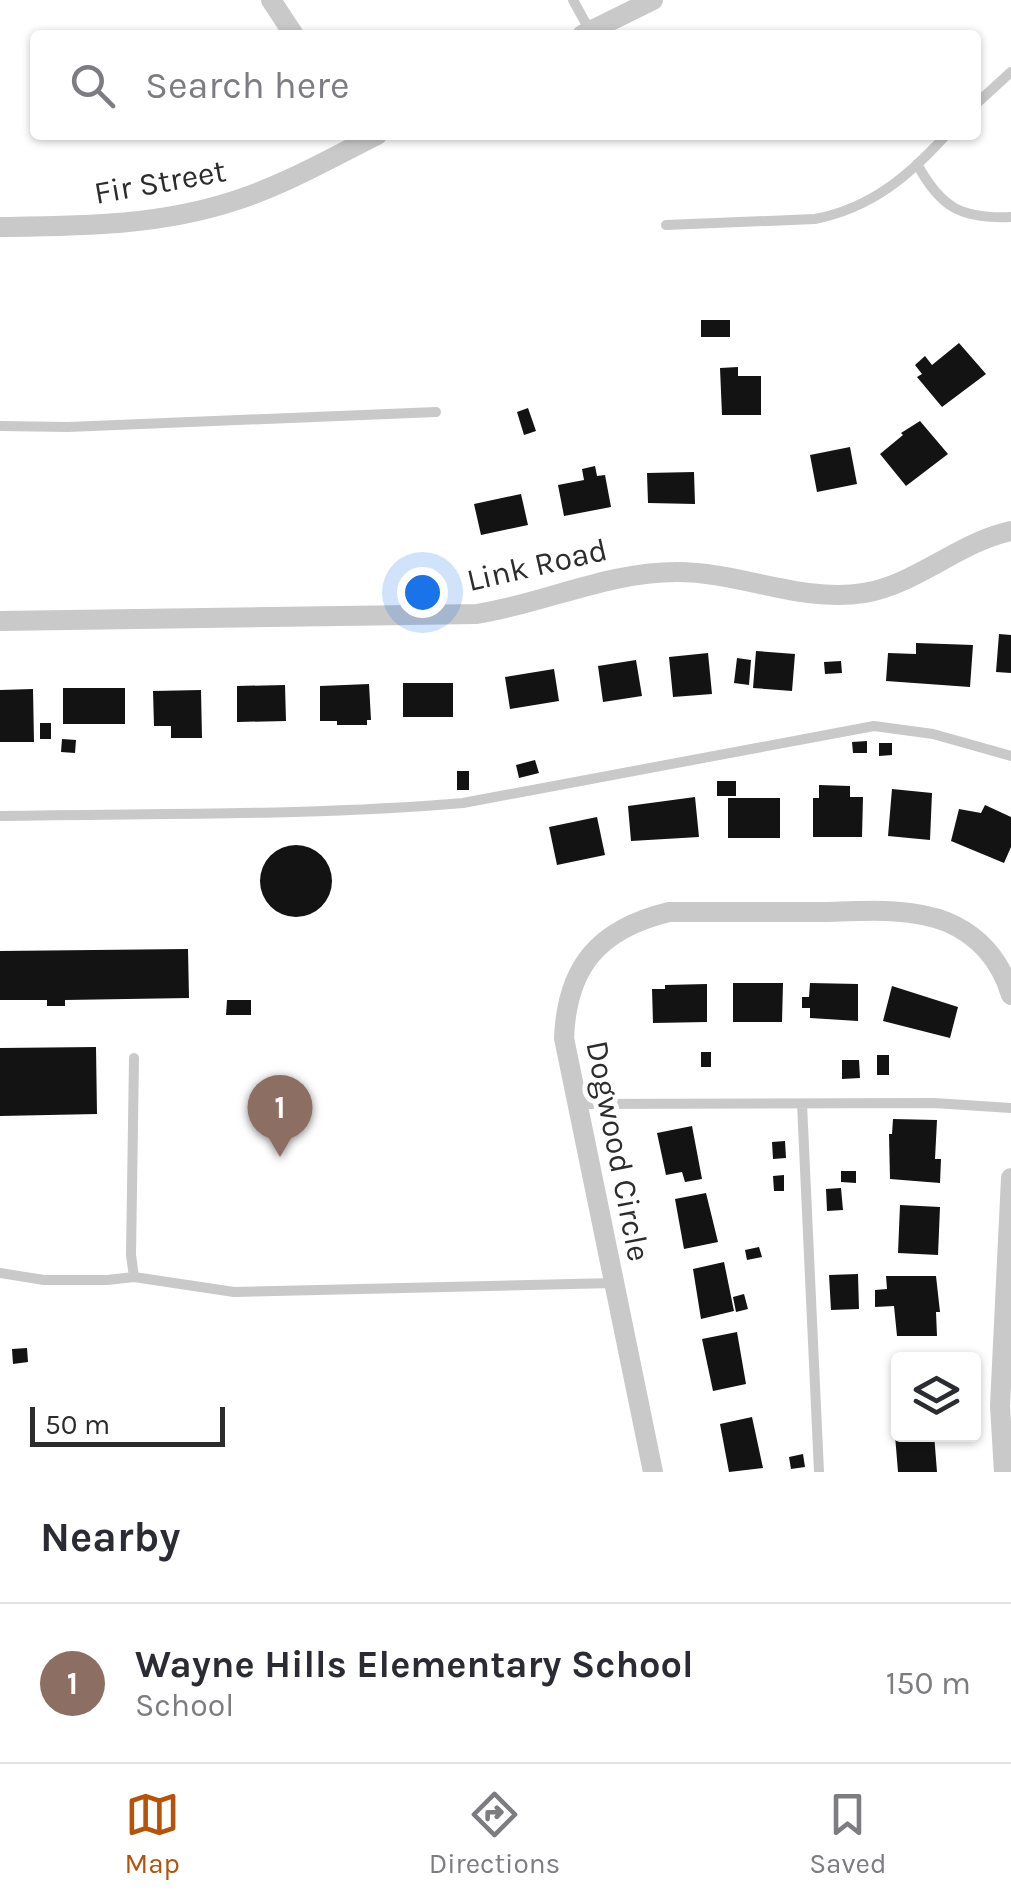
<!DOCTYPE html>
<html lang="en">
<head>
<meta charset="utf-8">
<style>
  :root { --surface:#fff; --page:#f2f2f3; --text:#2b2b33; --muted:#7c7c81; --line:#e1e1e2; --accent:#b45309 }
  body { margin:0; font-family:Karla,sans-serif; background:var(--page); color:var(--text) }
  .controls { position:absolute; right:30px; bottom:30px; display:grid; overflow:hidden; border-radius:10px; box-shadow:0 2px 8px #0004 }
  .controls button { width:90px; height:90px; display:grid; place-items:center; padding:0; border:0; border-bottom:2px solid var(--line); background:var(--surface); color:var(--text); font:50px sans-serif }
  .scale { position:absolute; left:30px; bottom:25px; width:195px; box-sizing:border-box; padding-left:10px; border:5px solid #2c2c2c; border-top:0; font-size:28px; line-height:35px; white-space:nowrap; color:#2c2c2c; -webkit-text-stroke:8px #fff; paint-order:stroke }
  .you { position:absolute; left:422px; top:592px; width:35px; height:35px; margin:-25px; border:8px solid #fff; border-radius:50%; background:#1a73e8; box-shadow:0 0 0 15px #1a73e833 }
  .badge { display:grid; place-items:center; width:65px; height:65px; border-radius:50%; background:var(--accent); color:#fff; font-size:32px; font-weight:700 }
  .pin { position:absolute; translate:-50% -82px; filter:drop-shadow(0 2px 5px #0008) }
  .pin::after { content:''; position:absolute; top:52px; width:35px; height:30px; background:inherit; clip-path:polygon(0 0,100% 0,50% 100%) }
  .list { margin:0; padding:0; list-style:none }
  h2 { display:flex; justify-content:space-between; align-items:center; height:130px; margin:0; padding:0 40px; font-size:42px }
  h2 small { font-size:32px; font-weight:400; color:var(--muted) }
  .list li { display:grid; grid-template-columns:65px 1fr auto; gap:30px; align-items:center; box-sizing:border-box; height:160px; padding:0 40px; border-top:2px solid var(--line) }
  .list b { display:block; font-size:38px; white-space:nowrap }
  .list p { margin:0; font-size:32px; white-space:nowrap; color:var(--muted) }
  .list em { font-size:32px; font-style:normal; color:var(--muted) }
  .icon { flex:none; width:55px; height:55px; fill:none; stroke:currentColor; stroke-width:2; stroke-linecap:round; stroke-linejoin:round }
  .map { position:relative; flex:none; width:1011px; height:1472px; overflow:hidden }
  .search { position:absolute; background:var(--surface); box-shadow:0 2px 8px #0004; left:30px; right:30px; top:30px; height:110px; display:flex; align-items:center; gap:25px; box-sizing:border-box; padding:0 35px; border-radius:10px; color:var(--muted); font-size:38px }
  .sheet { height:290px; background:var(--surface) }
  nav { display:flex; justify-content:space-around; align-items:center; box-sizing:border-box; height:140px; border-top:2px solid var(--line); background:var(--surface); font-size:28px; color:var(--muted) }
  nav a { display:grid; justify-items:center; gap:5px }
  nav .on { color:var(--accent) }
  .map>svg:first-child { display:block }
</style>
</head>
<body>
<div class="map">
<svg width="1011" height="1472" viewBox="0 0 1011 1472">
  <rect width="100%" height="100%" fill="#fff"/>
  <path fill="#131313" d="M 701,320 L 730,320 L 730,337 L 701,337 Z
    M 959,343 L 986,374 L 942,407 L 917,377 L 922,374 L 915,365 L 925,356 L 932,365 Z
    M 738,367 L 738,376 L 761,376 L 761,415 L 722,415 L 720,368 Z
    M 528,408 L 536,431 L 524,435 L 517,412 Z
    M 920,421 L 948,454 L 906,486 L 880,454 L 903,435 L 901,433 Z
    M 850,447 L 857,484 L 817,492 L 810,455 Z
    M 595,466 L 597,476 L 605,475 L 611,507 L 564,516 L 558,485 L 584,480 L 582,469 Z
    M 694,472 L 695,504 L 648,503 L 647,473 Z
    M 521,494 L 528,525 L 481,535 L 474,504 Z
    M 999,634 L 1011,635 L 1011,673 L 996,672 Z
    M 916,643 L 973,645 L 970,687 L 886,681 L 888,653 L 916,654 Z
    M 756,651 L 795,654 L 792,691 L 753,688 Z
    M 708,653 L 712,694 L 673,697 L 669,657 Z
    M 737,658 L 751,660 L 749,685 L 734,683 Z
    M 636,660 L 642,696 L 603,702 L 598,666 Z
    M 841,661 L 842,673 L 825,674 L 824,662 Z
    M 554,669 L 559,701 L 510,709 L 505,677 Z
    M 403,683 L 453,683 L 453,717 L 403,717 Z
    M 369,684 L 371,720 L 367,720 L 367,725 L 337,725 L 337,721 L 320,721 L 320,686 Z
    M 285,685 L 286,721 L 237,722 L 237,686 Z
    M 63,688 L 125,688 L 125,724 L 63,724 Z
    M 33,689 L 34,742 L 0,742 L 0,690 Z
    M 201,690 L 202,738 L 171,738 L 171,726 L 154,726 L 153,691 Z
    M 40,723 L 51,723 L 51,739 L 40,739 Z
    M 62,739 L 76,740 L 75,753 L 61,752 Z
    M 867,741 L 867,753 L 853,753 L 852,742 Z
    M 879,743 L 892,743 L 892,755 L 879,756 Z
    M 535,760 L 539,773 L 519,778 L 516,765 Z
    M 457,771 L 469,771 L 469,790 L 457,790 Z
    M 717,781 L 736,781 L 736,796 L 717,796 Z
    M 819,785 L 850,786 L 850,797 L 863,797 L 862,837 L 813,837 L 813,798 L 819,798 Z
    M 892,789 L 932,793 L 930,840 L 888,836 Z
    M 695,797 L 699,837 L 631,841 L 628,806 Z
    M 728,798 L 780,798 L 780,838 L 728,838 Z
    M 985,805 L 1011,817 L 1011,847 L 1004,863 L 951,841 L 959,809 L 981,813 Z
    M 597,817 L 605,855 L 557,865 L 549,827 Z
    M260 881a36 36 0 1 1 72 0a36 36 0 1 1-72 0Z
    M 188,949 L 189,998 L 65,1000 L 65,1006 L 47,1006 L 47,1000 L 0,1000 L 0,951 Z
    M 733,983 L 783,983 L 782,1022 L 733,1022 Z
    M 810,983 L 858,984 L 858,1021 L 810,1018 L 810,1008 L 802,1008 L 802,997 L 809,997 Z
    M 707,984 L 707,1022 L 653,1023 L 652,989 L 665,989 L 665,985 Z
    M 892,986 L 958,1007 L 950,1038 L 883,1021 Z
    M 227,1000 L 251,1000 L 251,1015 L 226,1015 Z
    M 96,1047 L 97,1114 L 0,1116 L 0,1048 Z
    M 701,1052 L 711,1052 L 711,1067 L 701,1067 Z
    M 877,1055 L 889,1055 L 889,1075 L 877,1075 Z
    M 842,1060 L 859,1060 L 860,1078 L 842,1079 Z
    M 893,1119 L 937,1120 L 935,1159 L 941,1159 L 940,1183 L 890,1179 L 889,1134 L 892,1134 Z
    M 692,1126 L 702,1179 L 685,1182 L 682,1172 L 666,1175 L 657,1133 Z
    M 785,1141 L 786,1158 L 773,1159 L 772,1142 Z
    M 841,1171 L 856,1171 L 856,1183 L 841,1182 Z
    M 784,1175 L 784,1191 L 774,1191 L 773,1176 Z
    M 841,1188 L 843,1210 L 827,1211 L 826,1189 Z
    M 706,1193 L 718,1242 L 684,1249 L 675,1199 Z
    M 900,1205 L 940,1207 L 938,1255 L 898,1253 Z
    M 759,1247 L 762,1257 L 747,1260 L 745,1250 Z
    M 724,1262 L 734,1311 L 701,1319 L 693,1269 Z
    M 858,1274 L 859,1309 L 831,1310 L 829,1275 Z
    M 886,1276 L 936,1276 L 940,1312 L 936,1312 L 937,1336 L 897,1336 L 894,1306 L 875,1307 L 875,1290 L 887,1289 Z
    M 744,1294 L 748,1309 L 736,1312 L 733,1297 Z
    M 737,1332 L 746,1384 L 713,1391 L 702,1339 Z
    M 27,1348 L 28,1362 L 13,1364 L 12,1349 Z
    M 899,1353 L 935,1354 L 935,1360 L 899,1360 Z
    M 752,1417 L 763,1468 L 729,1472 L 720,1424 Z
    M 934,1434 L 937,1472 L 898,1472 L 895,1435 Z
    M 803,1454 L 805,1467 L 791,1469 L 789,1457 Z"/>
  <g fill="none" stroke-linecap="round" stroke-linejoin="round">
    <path stroke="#c9c9c9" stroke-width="10" d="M 573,0 L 590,31
      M 976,104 L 1011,72
      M 917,164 C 941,208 961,219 1011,217
      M 666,225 L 815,219 C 871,208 909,176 946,135
      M 0,426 L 68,427 L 436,412
      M 0,816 C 154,813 309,816 463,803 L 874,726 L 933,734 L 1011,756
      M 578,1104 L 934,1103 L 1011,1108
      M 802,1104 L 819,1472
      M 0,1273 L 44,1280 L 107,1280 L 134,1277 L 131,1255 L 134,1058
      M 134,1277 L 234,1292 L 614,1283"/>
    <path stroke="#c9c9c9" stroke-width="20" d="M 271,0 L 294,35
      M 582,35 L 653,0
      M 0,227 C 81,226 159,226 237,200 C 286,184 331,158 377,135
      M 0,621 L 477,614 C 545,603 607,572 677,572 C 740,572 801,603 864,593 C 917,584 959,542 1011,531
      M 653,1472 L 564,1038 C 567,966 599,929 669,912 C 721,912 772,912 824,912 C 864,911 910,907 947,922 C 980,936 1001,962 1011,995
      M 1004,1472 L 1000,1406 L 1011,1178"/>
  </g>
  <g text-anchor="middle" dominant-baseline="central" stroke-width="10" stroke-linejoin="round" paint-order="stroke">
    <g font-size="32" fill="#2c2c2c" stroke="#fff">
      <text transform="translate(160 182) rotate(-10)">Fir Street</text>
      <text transform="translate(537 565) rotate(-13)">Link Road</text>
      <text transform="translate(618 1151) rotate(79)">Dogwood Circle</text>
    </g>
  </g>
</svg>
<div class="controls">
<button><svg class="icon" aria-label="layers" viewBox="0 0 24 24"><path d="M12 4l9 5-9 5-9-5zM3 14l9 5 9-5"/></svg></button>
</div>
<div class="scale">50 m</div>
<div class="you"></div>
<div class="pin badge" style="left:280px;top:1157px;background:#8d6e63">1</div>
<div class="search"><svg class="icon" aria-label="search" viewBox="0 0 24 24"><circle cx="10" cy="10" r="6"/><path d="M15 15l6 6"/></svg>Search here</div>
</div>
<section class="sheet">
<h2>Nearby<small></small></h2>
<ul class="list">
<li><span class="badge" style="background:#8d6e63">1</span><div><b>Wayne Hills Elementary School</b><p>School</p></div><em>150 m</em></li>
</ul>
</section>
<nav>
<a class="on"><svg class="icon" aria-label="map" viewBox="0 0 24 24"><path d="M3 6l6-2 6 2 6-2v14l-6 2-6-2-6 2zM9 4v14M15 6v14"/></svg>Map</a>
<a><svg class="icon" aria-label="directions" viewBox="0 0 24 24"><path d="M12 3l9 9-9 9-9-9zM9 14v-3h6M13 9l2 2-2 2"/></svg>Directions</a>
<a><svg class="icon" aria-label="saved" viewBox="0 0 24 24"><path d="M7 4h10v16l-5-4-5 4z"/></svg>Saved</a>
</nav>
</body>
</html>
